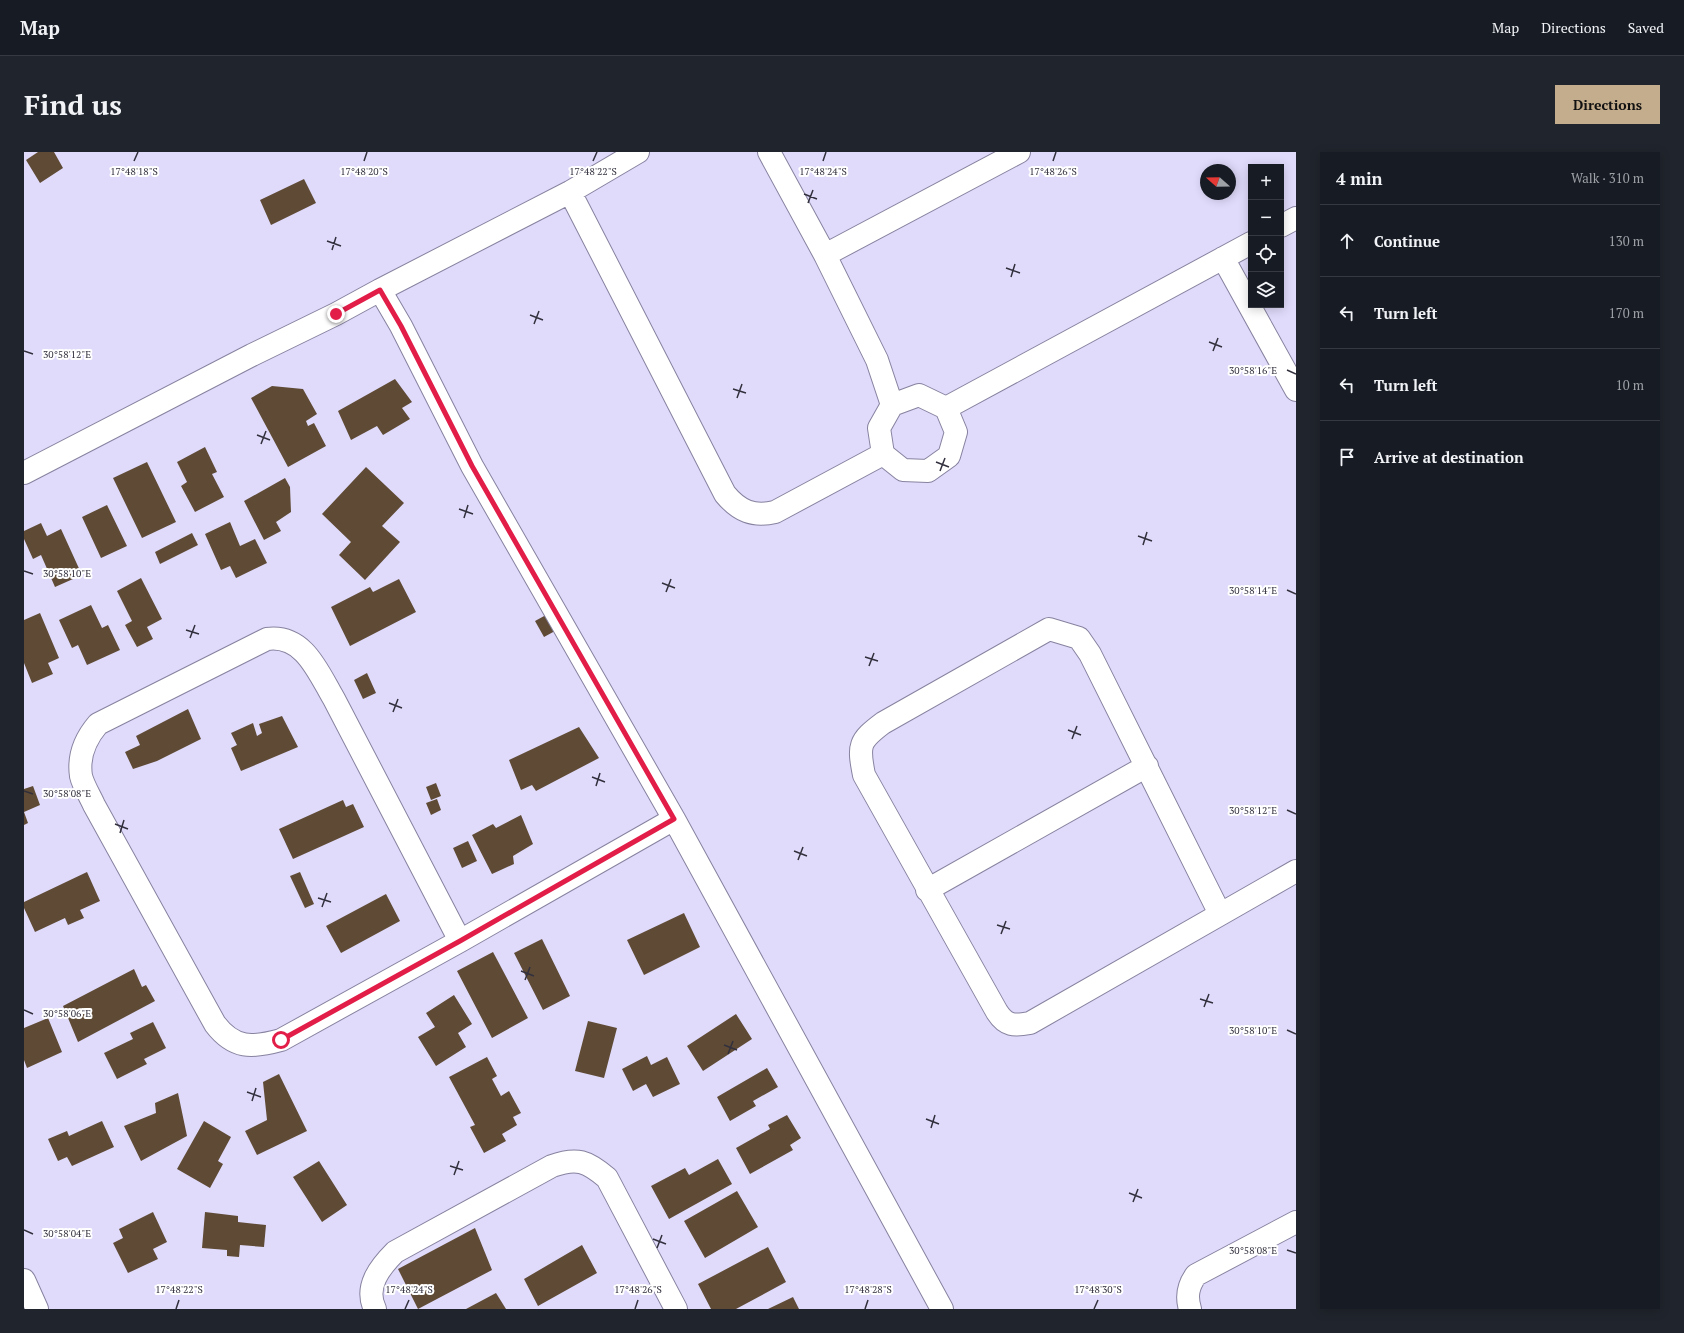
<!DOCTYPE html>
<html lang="en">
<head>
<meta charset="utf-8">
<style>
  :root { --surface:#171b24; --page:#20242c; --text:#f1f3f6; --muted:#9ea1a6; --line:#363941; --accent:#c4ad8c }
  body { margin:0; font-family:"PT Serif",serif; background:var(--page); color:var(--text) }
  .controls { position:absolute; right:12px; top:12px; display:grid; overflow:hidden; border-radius:0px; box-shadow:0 2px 10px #0003 }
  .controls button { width:36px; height:36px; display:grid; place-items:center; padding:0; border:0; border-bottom:1px solid var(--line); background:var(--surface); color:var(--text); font:20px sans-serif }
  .compass { position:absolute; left:1176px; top:12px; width:36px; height:36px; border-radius:50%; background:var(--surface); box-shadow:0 2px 10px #0003; rotate:290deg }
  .stop { position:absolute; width:12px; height:12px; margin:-9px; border:3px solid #e11d48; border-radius:50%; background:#fff }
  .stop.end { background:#e11d48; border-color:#fff; box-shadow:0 1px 4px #0008 }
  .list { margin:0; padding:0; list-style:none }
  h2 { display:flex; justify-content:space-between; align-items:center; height:52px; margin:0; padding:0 16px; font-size:17px }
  h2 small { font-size:13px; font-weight:400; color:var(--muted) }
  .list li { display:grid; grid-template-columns:26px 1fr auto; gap:12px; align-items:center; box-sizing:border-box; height:72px; padding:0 16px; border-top:1px solid var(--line) }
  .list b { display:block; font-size:15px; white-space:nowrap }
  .list em { font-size:13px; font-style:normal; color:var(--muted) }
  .icon { flex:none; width:22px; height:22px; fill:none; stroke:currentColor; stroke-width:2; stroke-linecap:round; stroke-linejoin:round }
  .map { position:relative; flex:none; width:1272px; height:1157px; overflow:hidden; border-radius:0px }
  header { display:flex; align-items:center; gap:24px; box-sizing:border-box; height:56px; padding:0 20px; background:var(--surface); border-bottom:1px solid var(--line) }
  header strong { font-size:19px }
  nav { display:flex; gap:22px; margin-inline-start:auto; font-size:14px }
  .intro { display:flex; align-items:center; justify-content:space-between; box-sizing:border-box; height:96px; padding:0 24px }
  h1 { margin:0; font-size:28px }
  .button { padding:10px 18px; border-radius:0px; background:var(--accent); color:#111; font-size:14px; font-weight:700 }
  main { display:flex; gap:24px; padding:0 24px }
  aside { flex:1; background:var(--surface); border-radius:0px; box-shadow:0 2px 10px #0003 }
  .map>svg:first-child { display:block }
</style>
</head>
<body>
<header>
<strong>Map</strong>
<nav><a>Map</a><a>Directions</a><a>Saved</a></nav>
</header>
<div class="intro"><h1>Find us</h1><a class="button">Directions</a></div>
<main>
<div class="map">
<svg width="1272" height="1157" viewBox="0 0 1272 1157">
  <rect width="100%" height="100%" fill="#e0dbfb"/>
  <path fill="#5f4b35" d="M 14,0 L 30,0 L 39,16 L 16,31 L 2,8 Z
    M 280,27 L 292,51 L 247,73 L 236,48 Z
    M 371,227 L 388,250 L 378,256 L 386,267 L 359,283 L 353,274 L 327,288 L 314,259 Z
    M 248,234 L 279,237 L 293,262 L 282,269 L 284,274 L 290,271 L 302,294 L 264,315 L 227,246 Z
    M 181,295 L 193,320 L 188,322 L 200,345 L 171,360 L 157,334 L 163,330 L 153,310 Z
    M 123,310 L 152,370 L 118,386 L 89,326 Z
    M 342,315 L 380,351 L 358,374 L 376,390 L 341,428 L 315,403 L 327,390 L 298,362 Z
    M 261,326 L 266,335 L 267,360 L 252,370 L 257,379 L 240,388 L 220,349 Z
    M 83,353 L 103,394 L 77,406 L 58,365 Z
    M 206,370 L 216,394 L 231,387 L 243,411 L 212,426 L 206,414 L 197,418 L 181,382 Z
    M 17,371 L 23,384 L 37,377 L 58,423 L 31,435 L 17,403 L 9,407 L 0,387 L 0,379 Z
    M 168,381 L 174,393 L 136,412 L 131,400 Z
    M 117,426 L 138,467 L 123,475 L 129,487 L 113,495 L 101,473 L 108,469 L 93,439 Z
    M 375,427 L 392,460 L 326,494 L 307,455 L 346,435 L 349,440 Z
    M 67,453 L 78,476 L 84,473 L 96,498 L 63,513 L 54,493 L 48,496 L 35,468 Z
    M 16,461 L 35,506 L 24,511 L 29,522 L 8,531 L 0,511 L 0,468 Z
    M 522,463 L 531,479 L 520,485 L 511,469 Z
    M 343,521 L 352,541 L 339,547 L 330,528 Z
    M 164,557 L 177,587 L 133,609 L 109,617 L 101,600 L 116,593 L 112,584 Z
    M 258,564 L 274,595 L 217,619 L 207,596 L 213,593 L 207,581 L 229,571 L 233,584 L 238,581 L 235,572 Z
    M 555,575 L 575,606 L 512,639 L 508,633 L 497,638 L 485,608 Z
    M 412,631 L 417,644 L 407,648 L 402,635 Z
    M 9,634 L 16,653 L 0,660 L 0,637 Z
    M 413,647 L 417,658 L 407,663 L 402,651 Z
    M 319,648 L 322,655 L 329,652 L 340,675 L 269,707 L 255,677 Z
    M 0,660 L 4,671 L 0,673 Z
    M 497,663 L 509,692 L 489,704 L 490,712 L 468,722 L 448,683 L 469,672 L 472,676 Z
    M 444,689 L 453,709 L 438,716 L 429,696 Z
    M 63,720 L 76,749 L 56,758 L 60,766 L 44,773 L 41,766 L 11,780 L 0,756 L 0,750 Z
    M 276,720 L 290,752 L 281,756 L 266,724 Z
    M 362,742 L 376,769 L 317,801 L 302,774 Z
    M 660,761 L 676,795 L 620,823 L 603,788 Z
    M 518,787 L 546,844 L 519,858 L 490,801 Z
    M 469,800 L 504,866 L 468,886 L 433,819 Z
    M 110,817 L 118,835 L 122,833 L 131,849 L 54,890 L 39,854 Z
    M 430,843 L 448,872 L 434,881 L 442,895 L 412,914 L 394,885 L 411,875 L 402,861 Z
    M 712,862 L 728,887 L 679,919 L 663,894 Z
    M 24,866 L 38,900 L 3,916 L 0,908 L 0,876 Z
    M 564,869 L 593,876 L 580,926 L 551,919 Z
    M 129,870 L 142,896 L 120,907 L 123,912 L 93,927 L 80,901 L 109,887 L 106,881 Z
    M 623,904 L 627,913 L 643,905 L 656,932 L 629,945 L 622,932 L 609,939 L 598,917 Z
    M 463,905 L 473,924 L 468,927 L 477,944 L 485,939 L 497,961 L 489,965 L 493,973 L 478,982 L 482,989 L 460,1001 L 446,975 L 451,973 L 425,925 Z
    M 743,916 L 754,935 L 729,949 L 732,954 L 706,969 L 693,945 Z
    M 255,922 L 283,979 L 233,1003 L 221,979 L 243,968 L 239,930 Z
    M 154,941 L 163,984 L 117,1009 L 100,974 L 132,961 L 131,951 Z
    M 763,963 L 777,986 L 766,993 L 769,998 L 726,1022 L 712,996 L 746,977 L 744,973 Z
    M 78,969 L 90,995 L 48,1014 L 43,1005 L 34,1009 L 24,987 L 43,979 L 45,984 Z
    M 180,969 L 207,985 L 194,1009 L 199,1012 L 186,1036 L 153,1017 Z
    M 694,1007 L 708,1032 L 645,1067 L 627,1034 L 661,1016 L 665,1023 Z
    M 295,1009 L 323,1053 L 298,1070 L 269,1025 Z
    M 713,1039 L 734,1075 L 681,1106 L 660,1069 Z
    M 129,1060 L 143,1090 L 129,1097 L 134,1107 L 104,1121 L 89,1091 L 99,1086 L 95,1077 Z
    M 181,1060 L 214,1064 L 214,1070 L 242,1073 L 240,1095 L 216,1093 L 215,1105 L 203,1104 L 203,1098 L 178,1096 Z
    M 451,1076 L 468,1118 L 394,1157 L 374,1117 Z
    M 558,1093 L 573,1121 L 514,1154 L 500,1127 Z
    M 744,1095 L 762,1130 L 712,1157 L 687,1157 L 674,1132 Z
    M 472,1141 L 482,1157 L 442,1157 Z
    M 769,1145 L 775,1157 L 744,1157 Z"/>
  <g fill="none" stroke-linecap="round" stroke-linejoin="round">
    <defs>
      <path id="minor" d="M 745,0 L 801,103 L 853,208 L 868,253
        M 546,40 L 701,342 C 715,359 729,365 751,360 L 859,302
        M 1257,74 L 1272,66
        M 801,103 L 995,0
        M 1199,106 L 1272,238
        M 356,138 L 546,40 L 614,0
        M 895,243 L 922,256 L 932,280 L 925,304 L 904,319 L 879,318 L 859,302 L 855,276 L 868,253 Z
        M 922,256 L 1227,91
        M 0,321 L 228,203 L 312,162 L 356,138 L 377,174 L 448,314 L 650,667 L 918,1157
        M 903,738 L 1123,614
        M 1196,762 L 1066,502 L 1055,486 L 1025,477 L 859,571 C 835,589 834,593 840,623 L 973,860 C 982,874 990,874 1006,871 L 1272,719
        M 436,789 L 310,547 C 294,520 280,482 243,487 L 74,572 C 62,586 54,604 57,624 C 59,633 66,644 70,653 L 191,872 C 210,897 228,896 257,888 L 436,789 L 650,667
        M 0,1128 L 13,1157
        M 351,1157 C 340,1135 356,1115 371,1100 L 528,1014 C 553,1005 563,1009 583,1026 L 652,1157
        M 1166,1157 C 1162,1144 1164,1134 1172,1123 L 1272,1070"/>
    </defs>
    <use href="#minor" stroke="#87829f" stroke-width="24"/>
    <use href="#minor" stroke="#fff" stroke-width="22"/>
  </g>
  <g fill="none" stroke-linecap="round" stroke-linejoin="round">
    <path stroke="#e11d48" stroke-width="5" d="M 257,888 L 436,789 L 650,667 L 448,314 L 377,174 L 356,138 L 312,162"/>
  </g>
  <path fill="none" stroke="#32303d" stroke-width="1.5" d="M 110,9 L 114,0M 340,9 L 343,0M 569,9 L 573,0M 799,9 L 802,0M 1029,9 L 1032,0M 780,42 L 793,47M 784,51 L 789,38M 303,89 L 317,94M 308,98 L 312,85M 982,116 L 996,121M 987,125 L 991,112M 506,163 L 519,168M 510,172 L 515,159M 1185,190 L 1198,195M 0,199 L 9,202M 1189,199 L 1194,186M 1263,218 L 1272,222M 709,237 L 722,241M 713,246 L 718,232M 233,283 L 246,288M 237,292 L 242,279M 912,310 L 925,315M 916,319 L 921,306M 435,357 L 449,362M 440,366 L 444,353M 1114,384 L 1128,389M 1119,393 L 1123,380M 0,419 L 9,422M 638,431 L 651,436M 1263,438 L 1272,442M 642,440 L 647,427M 162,478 L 175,482M 166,486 L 171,473M 841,505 L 854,509M 845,514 L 850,501M 365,551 L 378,556M 369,560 L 374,547M 1044,578 L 1057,583M 1048,587 L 1053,574M 568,625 L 581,630M 572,634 L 576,621M 0,639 L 9,642M 1263,658 L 1272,662M 91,672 L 104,677M 96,681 L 100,668M 770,699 L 783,704M 774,708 L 779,695M 294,746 L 307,750M 298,755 L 303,741M 973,773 L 986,777M 977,782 L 982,769M 497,819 L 510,824M 501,828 L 506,815M 1176,847 L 1189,851M 1180,855 L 1185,842M 0,858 L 9,862M 1263,878 L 1272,882M 700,893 L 713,898M 704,902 L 709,889M 223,940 L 237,945M 228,949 L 232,936M 902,967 L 915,972M 907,976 L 911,963M 426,1014 L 439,1018M 430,1023 L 435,1009M 1105,1041 L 1118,1046M 1109,1050 L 1114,1037M 0,1078 L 9,1082M 629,1087 L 642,1092M 633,1096 L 638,1083M 1263,1098 L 1272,1101M 152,1157 L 155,1148M 381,1157 L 385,1148M 611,1157 L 614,1148M 841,1157 L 844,1148M 1070,1157 L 1074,1148"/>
  <g font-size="10" text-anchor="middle" fill="#32303d" stroke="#fff" stroke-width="4" stroke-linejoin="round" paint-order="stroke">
    <text x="110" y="23">17°48'18"S</text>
    <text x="340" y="23">17°48'20"S</text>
    <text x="569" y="23">17°48'22"S</text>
    <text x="799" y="23">17°48'24"S</text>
    <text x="1029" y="23">17°48'26"S</text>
    <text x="43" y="206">30°58'12"E</text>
    <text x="1229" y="222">30°58'16"E</text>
    <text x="43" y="425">30°58'10"E</text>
    <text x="1229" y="442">30°58'14"E</text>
    <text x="43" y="645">30°58'08"E</text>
    <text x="1229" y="662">30°58'12"E</text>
    <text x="43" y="865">30°58'06"E</text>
    <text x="1229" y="882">30°58'10"E</text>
    <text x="43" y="1085">30°58'04"E</text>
    <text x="1229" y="1102">30°58'08"E</text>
    <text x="155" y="1141">17°48'22"S</text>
    <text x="385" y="1141">17°48'24"S</text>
    <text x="614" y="1141">17°48'26"S</text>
    <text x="844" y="1141">17°48'28"S</text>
    <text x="1074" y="1141">17°48'30"S</text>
  </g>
</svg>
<div class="controls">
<button>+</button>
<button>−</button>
<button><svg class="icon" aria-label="locate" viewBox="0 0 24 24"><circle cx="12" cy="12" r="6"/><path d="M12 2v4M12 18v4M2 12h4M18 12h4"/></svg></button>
<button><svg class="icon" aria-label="layers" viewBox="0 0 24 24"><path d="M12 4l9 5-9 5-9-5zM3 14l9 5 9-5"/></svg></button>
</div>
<svg class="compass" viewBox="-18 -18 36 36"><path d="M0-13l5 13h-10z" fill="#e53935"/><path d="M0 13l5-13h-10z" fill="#9ea1a6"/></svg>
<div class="stop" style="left:257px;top:888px"></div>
<div class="stop end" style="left:312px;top:162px"></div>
</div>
<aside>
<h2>4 min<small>Walk · 310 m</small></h2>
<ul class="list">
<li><svg class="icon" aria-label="ahead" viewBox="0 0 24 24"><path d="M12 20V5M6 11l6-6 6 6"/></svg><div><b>Continue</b></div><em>130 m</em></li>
<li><svg class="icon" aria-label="left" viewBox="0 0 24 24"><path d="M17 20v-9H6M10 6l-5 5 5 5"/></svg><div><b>Turn left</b></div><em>170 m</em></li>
<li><svg class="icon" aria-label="left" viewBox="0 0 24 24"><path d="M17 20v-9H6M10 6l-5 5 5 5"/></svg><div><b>Turn left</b></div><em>10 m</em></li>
<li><svg class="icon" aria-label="arrive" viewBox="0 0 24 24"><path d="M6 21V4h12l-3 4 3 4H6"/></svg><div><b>Arrive at destination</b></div></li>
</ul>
</aside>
</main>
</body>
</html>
